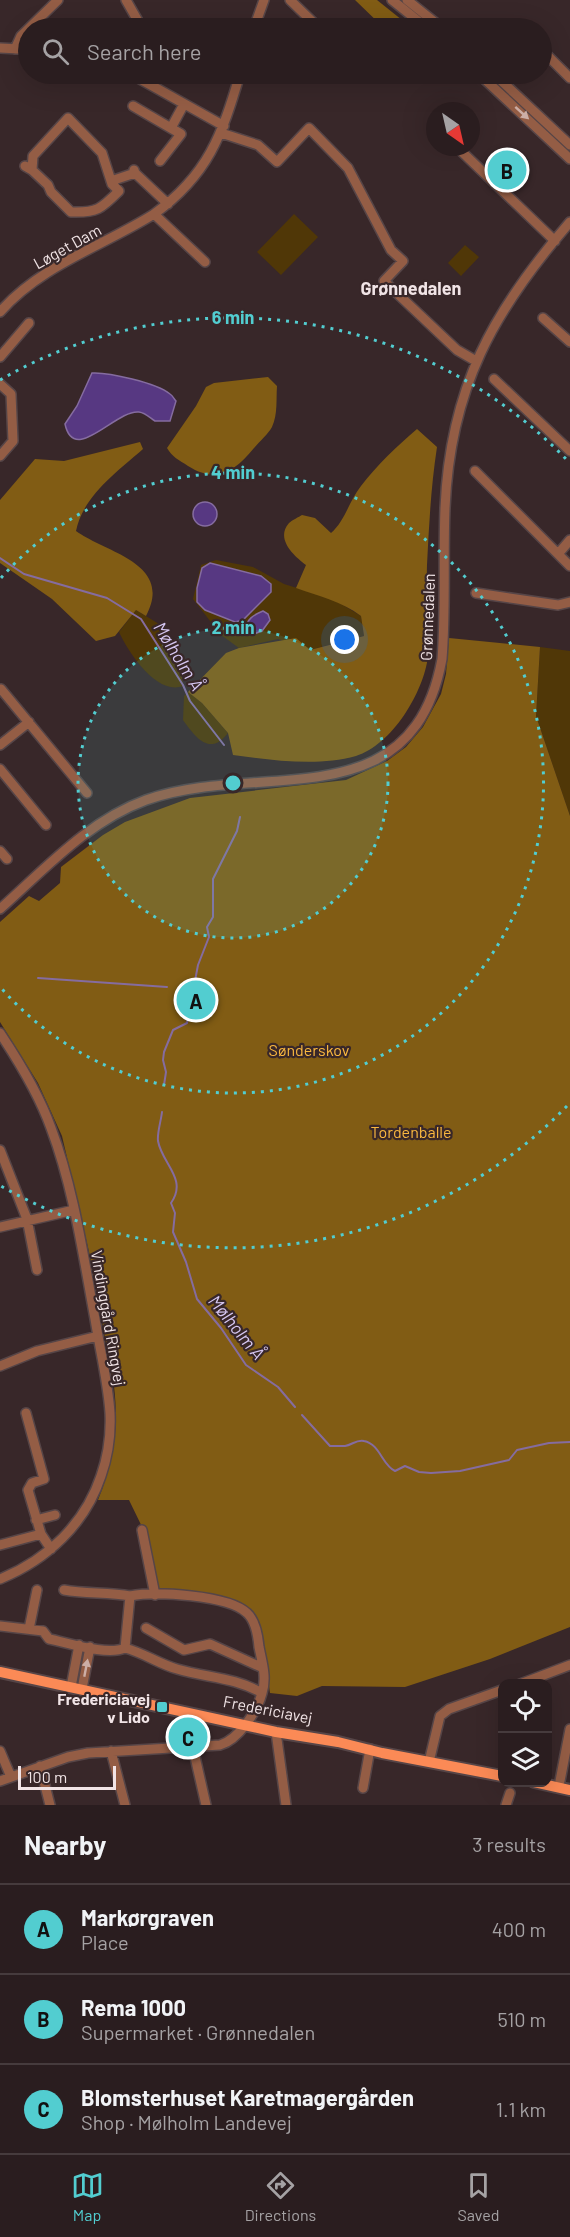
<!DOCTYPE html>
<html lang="en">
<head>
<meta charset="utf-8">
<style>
  :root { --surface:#2a1d1f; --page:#362a2c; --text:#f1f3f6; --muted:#a5a2a4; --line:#463b3d; --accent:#52cdd0 }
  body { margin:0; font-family:Barlow,sans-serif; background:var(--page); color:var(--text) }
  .controls { position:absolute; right:18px; bottom:18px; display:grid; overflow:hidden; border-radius:12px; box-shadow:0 6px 24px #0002 }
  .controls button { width:54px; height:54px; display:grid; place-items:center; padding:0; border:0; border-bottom:2px solid var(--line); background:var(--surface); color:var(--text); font:30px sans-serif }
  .compass { position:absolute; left:426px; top:102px; width:54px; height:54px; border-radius:50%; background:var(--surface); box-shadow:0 6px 24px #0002; rotate:146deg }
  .scale { position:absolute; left:18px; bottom:15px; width:98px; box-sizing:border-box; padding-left:6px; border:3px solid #f1e4e6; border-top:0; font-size:16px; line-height:21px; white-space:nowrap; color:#f1e4e6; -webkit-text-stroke:4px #382729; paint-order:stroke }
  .you { position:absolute; left:345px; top:640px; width:21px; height:21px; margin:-15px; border:4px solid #fff; border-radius:50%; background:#1a73e8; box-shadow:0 0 0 9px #1a73e833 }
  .badge { display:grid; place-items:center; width:39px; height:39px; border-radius:50%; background:var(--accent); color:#111; font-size:20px; font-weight:700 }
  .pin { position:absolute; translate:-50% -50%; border:3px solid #fff; box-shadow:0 2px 6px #0006 }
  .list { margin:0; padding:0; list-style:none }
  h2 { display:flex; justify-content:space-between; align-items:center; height:78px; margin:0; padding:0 24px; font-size:26px }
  h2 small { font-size:20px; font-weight:400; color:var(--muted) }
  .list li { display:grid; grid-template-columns:39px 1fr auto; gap:18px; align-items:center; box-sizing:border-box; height:90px; padding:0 24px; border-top:2px solid var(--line) }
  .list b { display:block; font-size:22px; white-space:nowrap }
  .list p { margin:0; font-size:20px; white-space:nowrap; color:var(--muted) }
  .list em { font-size:20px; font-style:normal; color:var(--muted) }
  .icon { flex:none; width:33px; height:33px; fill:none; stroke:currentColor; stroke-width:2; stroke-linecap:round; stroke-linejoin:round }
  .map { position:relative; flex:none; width:570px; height:1805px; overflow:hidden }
  .search { position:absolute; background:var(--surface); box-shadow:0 6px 24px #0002; left:18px; right:18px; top:18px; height:66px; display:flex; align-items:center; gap:15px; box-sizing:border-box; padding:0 21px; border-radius:33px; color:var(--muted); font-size:22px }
  .sheet { height:348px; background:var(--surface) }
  nav { display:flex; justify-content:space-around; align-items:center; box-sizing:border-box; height:84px; border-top:2px solid var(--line); background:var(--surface); font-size:16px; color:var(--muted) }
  nav a { display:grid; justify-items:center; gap:3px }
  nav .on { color:var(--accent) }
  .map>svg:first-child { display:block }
</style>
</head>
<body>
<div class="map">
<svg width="570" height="1805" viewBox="0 0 570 1805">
  <rect width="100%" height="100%" fill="#382729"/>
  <path fill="#503707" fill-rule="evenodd" d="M 294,214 L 318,237 L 281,275 L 257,252 Z
    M 465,245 L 479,257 L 461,276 L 448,263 Z
    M 216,560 L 253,567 L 284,584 L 333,599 L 361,616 L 364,636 L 309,650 L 278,639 L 239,648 L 221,635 L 193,599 L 201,565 ZM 210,563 L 260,576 L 270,584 L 244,620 L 234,622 L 205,610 Z
    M 136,610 L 159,624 L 181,668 L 183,686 C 157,696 128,652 119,632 Z
    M 540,647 L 570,651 L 570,816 L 536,716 Z
    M 188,692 L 202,703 L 228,733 C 210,757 195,737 183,720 L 184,696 Z"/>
  <path fill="#815c14" d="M 355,0 L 377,0 L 412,28 L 384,28 Z
    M 268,377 L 277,386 C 276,399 278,414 272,427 C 268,434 260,441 254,448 C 234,472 217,484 188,466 C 179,460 172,457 167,448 L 196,406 L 206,387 L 214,383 Z
    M 417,429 L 437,447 C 431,486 429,525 427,565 C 426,595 431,626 428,656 C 424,692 392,745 356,756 C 317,767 272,760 233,755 L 228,733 L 202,703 L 188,692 L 226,653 L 239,648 L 296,638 L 310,650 L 364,636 L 361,616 C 341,601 319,596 296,588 L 306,565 C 294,556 275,539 289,523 C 292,520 299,517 302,515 L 315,518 L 331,533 C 345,521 349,501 361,486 C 377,465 397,446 417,429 Z
    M 140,442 L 143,449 C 117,472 83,496 76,531 C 106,553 174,563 146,616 L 136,610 L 115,636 L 96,641 L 52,599 L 0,563 L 0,500 L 35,459 L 64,461 Z
    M 449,638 L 540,647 L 536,716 L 570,816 L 570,1627 L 490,1659 L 405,1687 L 322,1686 L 297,1696 L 270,1693 L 262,1638 L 249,1611 L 159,1593 L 146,1535 L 129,1500 L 98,1500 C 114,1460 119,1429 114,1386 L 90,1256 L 62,1136 L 38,1083 L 0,1022 L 0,922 L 29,896 L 39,901 L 60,883 L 61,867 L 103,835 L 125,822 L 190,798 L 346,780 L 387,761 L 406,747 L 423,727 L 441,694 L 446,674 Z"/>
  <path fill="#573882" stroke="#856ca0" stroke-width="1.5" d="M 92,373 C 108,372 157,383 170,394 C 173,396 174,399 176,401 L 170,421 L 155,421 C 150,418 146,413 139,412 C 116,409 74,466 65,424 L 77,406 Z
    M193 514a12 12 0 1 1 24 0a12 12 0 1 1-24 0Z
    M 210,563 L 261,576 L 271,584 L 271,592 L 243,620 L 235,622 L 205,610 L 197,602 L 197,588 L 202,568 Z
    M 263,611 L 268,614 L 270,620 L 262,631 L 251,635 L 245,630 C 247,619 253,615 263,611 Z"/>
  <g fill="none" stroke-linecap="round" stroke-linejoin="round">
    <path stroke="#856ca0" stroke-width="2" d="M 0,558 L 24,574 L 107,598 L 141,619 L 183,685 L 190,701 L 224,745
      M 38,978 L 167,987
      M 179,988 L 186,988 L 192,993
      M 164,1085 L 166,1072 L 163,1060 L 164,1052 L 173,1030 L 187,1023 L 198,965 L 209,937 L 207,927 L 213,917 L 213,879 L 237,831 L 240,817
      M 162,1112 C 161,1121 157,1133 158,1141 C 162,1164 188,1179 171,1203 L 175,1213 L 173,1232 L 186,1262 L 197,1299 L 221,1328 L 246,1365 L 278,1387 L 295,1407
      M 302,1415 L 330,1446 C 335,1446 340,1446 345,1446 C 352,1445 357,1439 364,1441 C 380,1444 382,1465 395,1471 L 405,1466 L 419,1472 L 431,1473 L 460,1471 L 509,1460 L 517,1450 L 549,1443 L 570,1442"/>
    <defs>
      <path id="minor" d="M 126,0 L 142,28
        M 290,0 L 319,28
        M 392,0 L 427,28
        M 407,0 L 442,28
        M 254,28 L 264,0
        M 0,48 L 19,49
        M 15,49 L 21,36 L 58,0
        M 542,50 L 570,78
        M 131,74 L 224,126
        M 479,74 L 570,159
        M 494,74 L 570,145
        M 133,106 L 181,134 L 160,161
        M 171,128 L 184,104
        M 221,133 L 258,145 L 277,162 L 309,128 L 348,168 L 391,250 L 403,261 L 384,281 L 457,350 L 476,361
        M 460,150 L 555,241
        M 25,166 L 32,170 L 48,185 L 51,192 L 71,212 C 97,213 101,209 119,191 L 112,184 L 102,153 L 68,118 L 33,156 L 32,170
        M 134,170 L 135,173 L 168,204
        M 111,181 L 135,173
        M 205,262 L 154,214 C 208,175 222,135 240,74
        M 0,312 C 41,265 103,246 154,214
        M 543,318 L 570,342
        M 0,357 L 29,323
        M 494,379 L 570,451
        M 0,384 L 11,394 L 13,441 L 0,456
        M 475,471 L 570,566
        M 558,554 L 570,540
        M 476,593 L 558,605 L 570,602
        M 1,689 L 87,793
        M 0,745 L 29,722
        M 0,769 L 46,825
        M 0,851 L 7,859
        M 0,909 C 45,869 88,821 146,800 C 259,760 412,822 442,659 C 446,609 443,558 445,508 C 450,388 493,311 570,222
        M 0,1033 C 20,1063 39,1094 51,1128 C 74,1189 83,1255 95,1319 C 100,1350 108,1382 110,1413 C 111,1434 108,1456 101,1476 C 85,1524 47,1560 0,1579
        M 0,1150 L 27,1219 L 37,1270
        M 0,1227 L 74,1210
        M 0,1366 L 37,1351 L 98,1336
        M 26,1413 L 44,1479 L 32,1483 L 28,1490 L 41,1534 L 51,1549
        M 36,1520 L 55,1515
        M 142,1530 L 155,1595
        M 0,1545 L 41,1534
        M 64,1590 C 86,1594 108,1592 130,1596 L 125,1648
        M 0,1626 L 43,1631 L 49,1639 C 69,1643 107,1656 125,1648
        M 146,1628 L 184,1650 L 210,1644 L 263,1668
        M 29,1629 L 37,1590
        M 125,1648 C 144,1653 159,1664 177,1669 C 208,1678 234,1677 262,1693
        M 520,1684 L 570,1665
        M 71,1687 L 79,1645
        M 82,1689 L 90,1647
        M 276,1732 L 286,1805
        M 193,1748 L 206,1805
        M 0,1751 L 11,1777
        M 111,1751 L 125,1805
        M 429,1762 L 440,1716 L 449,1709 L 502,1690
        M 40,1766 L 50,1805
        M 0,1781 L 68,1757 L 88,1753 L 220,1745 C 238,1740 257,1712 262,1693 C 267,1678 262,1662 259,1647 C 258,1636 256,1621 247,1613 C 228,1595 156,1591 130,1596
        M 560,1781 L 570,1729
        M 363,1788 L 370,1749
        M 506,1805 L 510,1793"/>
      <path id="major" d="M 0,1672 L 276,1732 L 338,1742 L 382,1753 L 502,1776
        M 534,1782 L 570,1790"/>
    </defs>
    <use href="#minor" stroke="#564547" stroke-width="12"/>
    <use href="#major" stroke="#564547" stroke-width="14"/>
    <use href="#minor" stroke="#945d45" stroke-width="9"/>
    <use href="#major" stroke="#fb8a56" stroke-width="10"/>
  </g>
  <defs><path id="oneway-solid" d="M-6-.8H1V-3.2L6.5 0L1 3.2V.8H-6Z" transform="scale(1.5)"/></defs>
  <g fill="#ccaea6">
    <use href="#oneway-solid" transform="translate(522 113) rotate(42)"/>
    <use href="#oneway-solid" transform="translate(86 1668) rotate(-79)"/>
  </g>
  <circle cx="233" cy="783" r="155" fill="#52cdd0" fill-opacity=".12"/>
  <g fill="none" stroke="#52cdd0" stroke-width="3" stroke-dasharray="3 6">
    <circle cx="233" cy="783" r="155"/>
    <path d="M1 578A310 310 0 1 1 1 988"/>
    <path d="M567 1106A465 465 0 0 1 1 1186M0 380A465 465 0 0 1 567 460"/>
  </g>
  <rect fill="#52cdd0" stroke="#382729" stroke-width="2" x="156" y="1701" width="12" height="12" rx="3"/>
  <g text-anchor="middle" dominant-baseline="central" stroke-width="4.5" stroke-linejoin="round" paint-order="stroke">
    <g font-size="16" fill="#f1e4e6" stroke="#382729">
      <text transform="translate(67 246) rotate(-29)">Løget Dam</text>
      <text transform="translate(427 617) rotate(-88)">Grønnedalen</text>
      <text transform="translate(109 1318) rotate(80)">Vindinggård Ringvej</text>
      <text transform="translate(268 1709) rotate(11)">Fredericiavej</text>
    </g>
    <g font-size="16" fill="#fab83f" stroke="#382729">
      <text x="309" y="1049">Sønderskov</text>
      <text x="411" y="1131">Tordenballe</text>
    </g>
    <g font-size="16" font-weight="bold" fill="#f1e4e6" stroke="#382729" text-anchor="end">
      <text x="150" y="1698">Fredericiavej<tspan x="150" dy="18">v Lido</tspan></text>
    </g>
    <g font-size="18" font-weight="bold" fill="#f1e4e6" stroke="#382729">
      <text x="411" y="288">Grønnedalen</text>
    </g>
    <g font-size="18" font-style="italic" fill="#d6c7f2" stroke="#382729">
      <text transform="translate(179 656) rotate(58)">Mølholm Å</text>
      <text transform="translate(237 1327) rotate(51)">Mølholm Å</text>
    </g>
  </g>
  <circle cx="233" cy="783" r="9" fill="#52cdd0" stroke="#382729" stroke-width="3"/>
  <g font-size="18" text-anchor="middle" font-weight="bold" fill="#52cdd0" stroke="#382729" stroke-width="4.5" stroke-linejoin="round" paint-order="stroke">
    <text x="233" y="324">6 min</text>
    <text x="233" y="479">4 min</text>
    <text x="233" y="634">2 min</text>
  </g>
</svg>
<div class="controls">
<button><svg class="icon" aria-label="locate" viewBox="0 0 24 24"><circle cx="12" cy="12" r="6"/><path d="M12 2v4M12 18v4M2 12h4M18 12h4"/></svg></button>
<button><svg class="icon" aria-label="layers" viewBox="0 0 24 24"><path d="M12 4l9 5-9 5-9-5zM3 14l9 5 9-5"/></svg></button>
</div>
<svg class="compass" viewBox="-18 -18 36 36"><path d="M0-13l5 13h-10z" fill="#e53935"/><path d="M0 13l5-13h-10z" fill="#a5a2a4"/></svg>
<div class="scale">100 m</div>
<div class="you"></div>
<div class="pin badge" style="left:196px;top:1000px">A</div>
<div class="pin badge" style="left:507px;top:170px">B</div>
<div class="pin badge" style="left:188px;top:1737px">C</div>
<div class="search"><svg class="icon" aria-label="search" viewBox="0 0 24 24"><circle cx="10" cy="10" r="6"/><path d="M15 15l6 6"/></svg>Search here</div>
</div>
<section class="sheet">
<h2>Nearby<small>3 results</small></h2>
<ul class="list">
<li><span class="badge">A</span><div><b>Markørgraven</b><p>Place</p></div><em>400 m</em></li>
<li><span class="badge">B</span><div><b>Rema 1000</b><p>Supermarket · Grønnedalen</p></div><em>510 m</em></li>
<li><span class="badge">C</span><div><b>Blomsterhuset Karetmagergården</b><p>Shop · Mølholm Landevej</p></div><em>1.1 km</em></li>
</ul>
</section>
<nav>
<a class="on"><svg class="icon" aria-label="map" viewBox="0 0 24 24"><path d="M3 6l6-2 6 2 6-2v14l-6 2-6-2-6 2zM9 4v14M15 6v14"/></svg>Map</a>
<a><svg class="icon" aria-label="directions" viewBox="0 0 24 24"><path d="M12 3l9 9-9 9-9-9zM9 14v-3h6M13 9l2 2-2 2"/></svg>Directions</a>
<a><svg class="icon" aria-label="saved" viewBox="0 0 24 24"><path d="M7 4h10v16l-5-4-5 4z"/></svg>Saved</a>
</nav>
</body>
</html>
